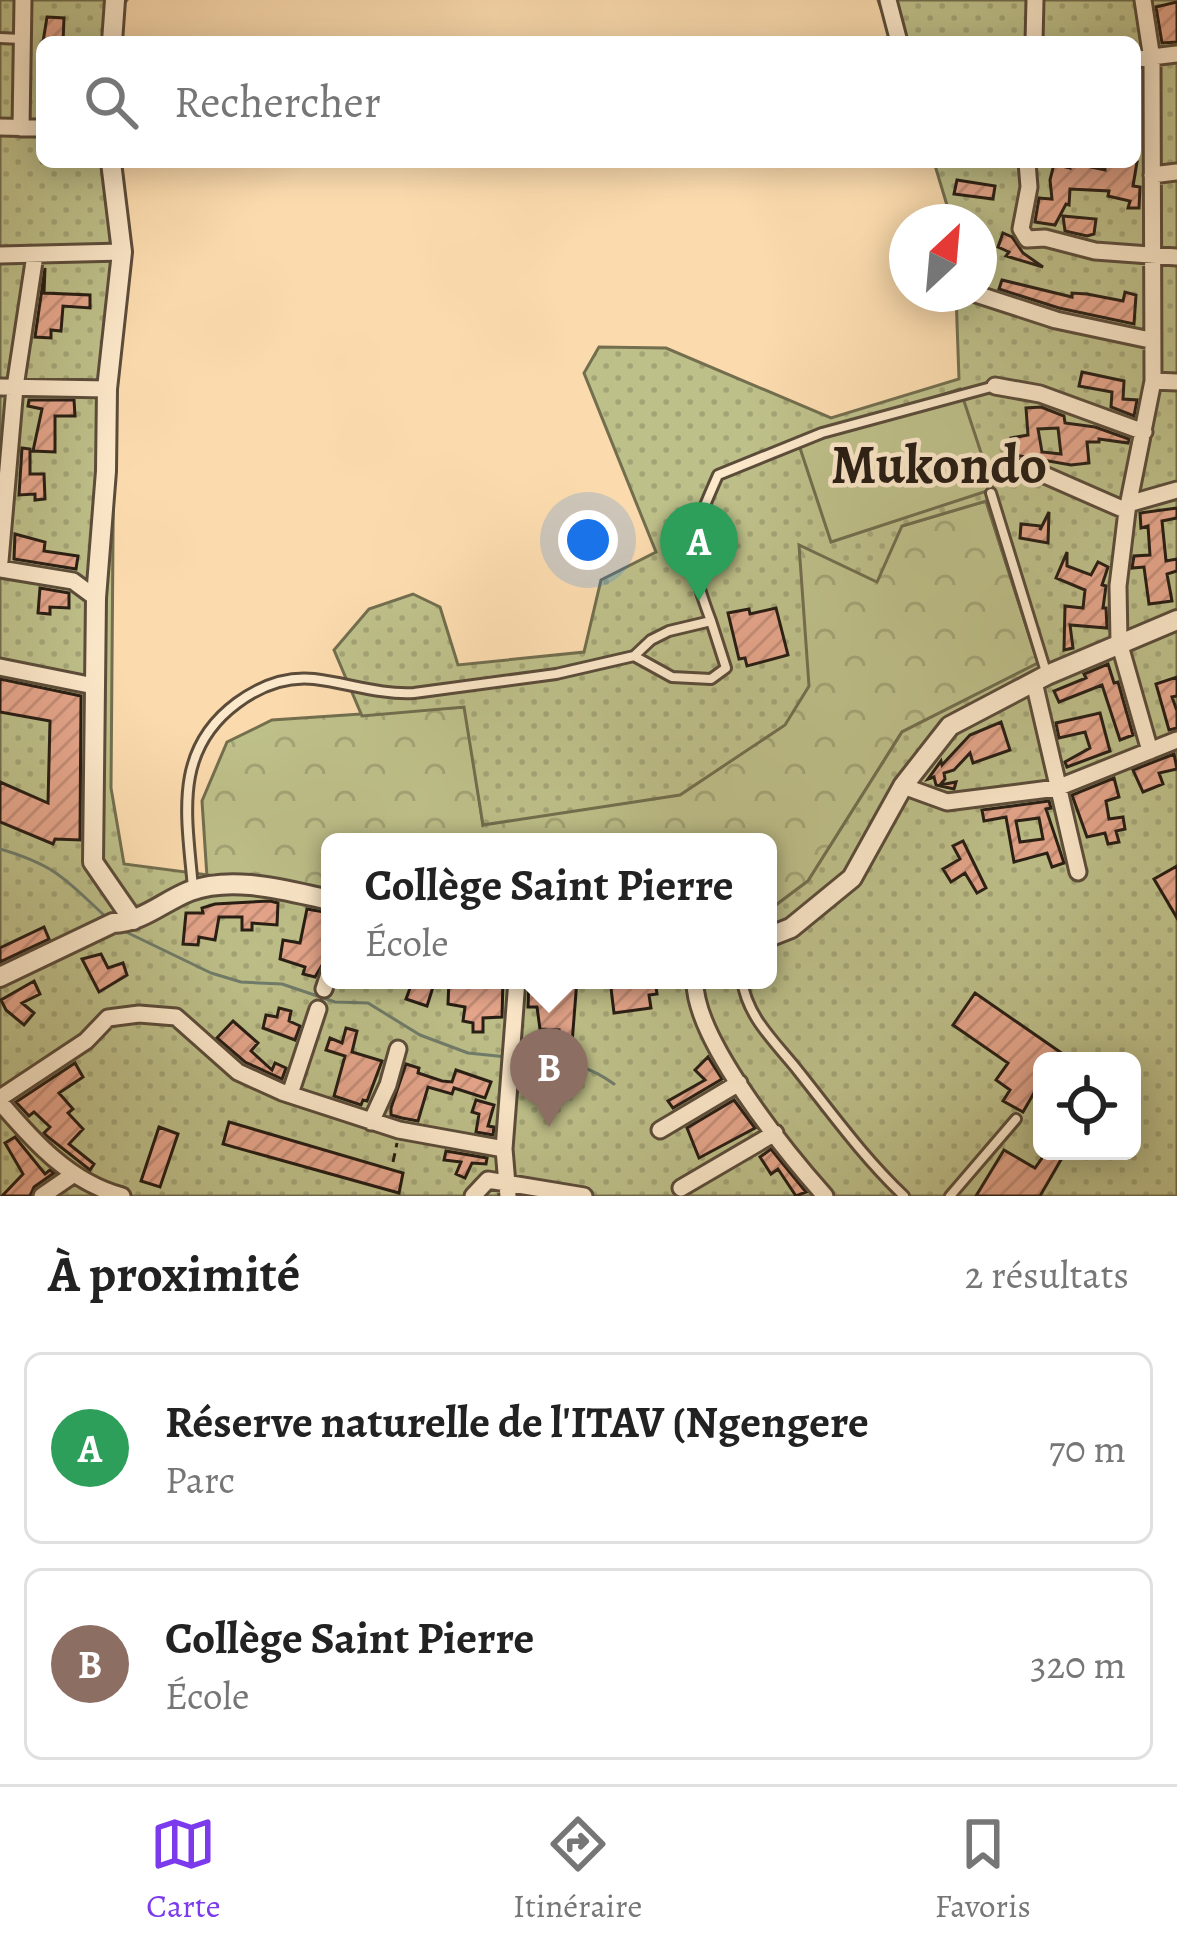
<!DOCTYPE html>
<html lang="fr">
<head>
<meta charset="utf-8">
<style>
  :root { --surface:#fff; --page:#f2f2f2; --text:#222; --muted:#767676; --line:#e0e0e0; --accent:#7c3aed }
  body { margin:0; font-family:Alegreya,serif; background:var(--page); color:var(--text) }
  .controls { position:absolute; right:36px; bottom:36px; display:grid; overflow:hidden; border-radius:18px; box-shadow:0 6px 30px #0003 }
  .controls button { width:108px; height:108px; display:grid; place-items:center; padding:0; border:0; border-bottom:3px solid var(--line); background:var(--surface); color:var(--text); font:60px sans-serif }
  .compass { position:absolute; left:889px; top:204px; width:108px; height:108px; border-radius:50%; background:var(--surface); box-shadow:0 6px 30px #0003; rotate:26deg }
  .you { position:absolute; left:588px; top:540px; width:42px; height:42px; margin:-30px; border:9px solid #fff; border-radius:50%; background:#1a73e8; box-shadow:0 0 0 18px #1a73e833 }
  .badge { display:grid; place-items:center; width:78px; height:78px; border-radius:50%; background:var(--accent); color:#fff; font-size:39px; font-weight:700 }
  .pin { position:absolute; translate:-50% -99px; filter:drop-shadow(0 3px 6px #0008) }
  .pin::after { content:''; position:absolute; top:63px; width:42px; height:36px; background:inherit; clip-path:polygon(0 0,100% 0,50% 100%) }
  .popup { position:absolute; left:321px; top:833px; width:456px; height:156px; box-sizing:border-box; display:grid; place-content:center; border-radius:18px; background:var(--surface); filter:drop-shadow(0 3px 9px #0005); font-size:39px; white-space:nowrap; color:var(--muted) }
  .popup b { font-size:45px; color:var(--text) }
  .popup::after { content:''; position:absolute; left:50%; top:100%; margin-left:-24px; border:24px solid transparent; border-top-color:var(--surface) }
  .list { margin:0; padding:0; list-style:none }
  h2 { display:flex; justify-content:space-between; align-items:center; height:156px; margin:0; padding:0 48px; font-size:51px }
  h2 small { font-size:39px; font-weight:400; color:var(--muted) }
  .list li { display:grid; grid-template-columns:78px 1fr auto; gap:36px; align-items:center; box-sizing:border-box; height:192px; margin:0 24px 24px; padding:0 24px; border:3px solid var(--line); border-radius:18px }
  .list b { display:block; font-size:45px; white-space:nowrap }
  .list p { margin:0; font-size:39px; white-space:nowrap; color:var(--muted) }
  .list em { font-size:39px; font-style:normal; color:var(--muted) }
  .icon { flex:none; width:66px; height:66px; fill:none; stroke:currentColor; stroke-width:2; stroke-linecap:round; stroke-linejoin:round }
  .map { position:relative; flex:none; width:1177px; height:1196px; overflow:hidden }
  .search { position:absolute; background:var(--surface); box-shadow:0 6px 30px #0003; left:36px; right:36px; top:36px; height:132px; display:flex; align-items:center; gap:30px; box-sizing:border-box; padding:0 42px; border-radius:18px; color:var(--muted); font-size:45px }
  .sheet { height:588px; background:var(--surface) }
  nav { display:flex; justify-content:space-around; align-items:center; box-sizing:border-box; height:168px; border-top:3px solid var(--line); background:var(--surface); font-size:33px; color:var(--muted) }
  nav a { display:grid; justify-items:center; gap:6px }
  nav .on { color:var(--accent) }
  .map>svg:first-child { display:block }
</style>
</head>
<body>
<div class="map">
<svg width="1177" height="1196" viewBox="0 0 1177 1196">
  <defs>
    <pattern id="forest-crowns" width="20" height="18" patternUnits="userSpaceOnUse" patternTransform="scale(3)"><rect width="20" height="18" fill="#bec08a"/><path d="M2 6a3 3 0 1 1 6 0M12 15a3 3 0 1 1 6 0" fill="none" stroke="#a3a476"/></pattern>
    <pattern id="park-dots" width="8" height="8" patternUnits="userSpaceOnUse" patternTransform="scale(3)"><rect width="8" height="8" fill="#bec08a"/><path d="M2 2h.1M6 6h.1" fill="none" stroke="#a3a476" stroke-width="1.8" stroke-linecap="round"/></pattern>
    <pattern id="building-hatch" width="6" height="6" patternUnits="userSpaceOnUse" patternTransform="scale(3)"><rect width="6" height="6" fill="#e6a68c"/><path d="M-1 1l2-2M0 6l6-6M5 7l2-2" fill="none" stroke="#c58e78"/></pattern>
  </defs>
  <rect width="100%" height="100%" fill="#fbdbae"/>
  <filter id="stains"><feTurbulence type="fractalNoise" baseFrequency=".00167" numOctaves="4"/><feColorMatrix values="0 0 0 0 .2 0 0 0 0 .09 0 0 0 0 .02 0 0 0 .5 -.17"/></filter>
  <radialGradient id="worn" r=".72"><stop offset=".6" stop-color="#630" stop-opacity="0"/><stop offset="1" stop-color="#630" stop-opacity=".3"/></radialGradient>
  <path fill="url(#forest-crowns)" stroke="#726e4e" stroke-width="3" d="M 986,501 L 1038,663 L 902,732 L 808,881 L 768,911 L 768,842 L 330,842 L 330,891 L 207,877 L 202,801 L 227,742 L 272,720 L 465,707 L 483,825 L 798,544 L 902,526 Z"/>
  <path fill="url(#park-dots)" stroke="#726e4e" stroke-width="3" fill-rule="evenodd" d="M 0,0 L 127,0 L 117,13 L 116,42 L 42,42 L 42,162 L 116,162 L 111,788 L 124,864 L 330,891 L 330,980 L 768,980 L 768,911 L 808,881 L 902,732 L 1038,663 L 986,501 L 902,526 L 877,582 L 799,545 L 809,686 L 785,725 L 680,795 L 483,825 L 464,707 L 362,716 L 334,650 L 369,609 L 413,594 L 440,607 L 458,665 L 584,652 L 601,580 L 656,552 L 584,373 L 599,347 L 666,348 L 831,418 L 959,379 L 956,294 L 979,294 L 979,222 L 952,222 L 934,162 L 1135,162 L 1135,42 L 893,42 L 878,0 L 1177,0 L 1177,1196 L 0,1196 ZM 1042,1061 L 1132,1061 L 1132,1151 L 1042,1151 Z"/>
  <path fill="#bec08a" stroke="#726e4e" stroke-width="3" d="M 960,389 L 993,489 L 831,542 L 798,442 Z"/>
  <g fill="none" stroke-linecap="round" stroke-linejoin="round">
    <path stroke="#6f7c6b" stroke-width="3" d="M 0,849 C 57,866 65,879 107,918
      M 124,931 L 211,973 L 241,982 L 282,984 L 335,1002 L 368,1003 L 420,1035 L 468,1053 L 507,1057
      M 516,1059 C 559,1066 576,1057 614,1084"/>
  </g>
  <path fill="url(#building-hatch)" stroke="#261c13" stroke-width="3" fill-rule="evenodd" d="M 1177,2 L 1177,42 L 1162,43 L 1156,7 Z
    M 47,17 L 64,18 L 63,42 L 43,42 Z
    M 1070,162 L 1086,162 L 1086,166 L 1105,170 L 1105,162 L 1137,162 L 1133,186 L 1140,187 L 1139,208 L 1128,208 L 1130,201 L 1108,196 L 1109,191 L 1070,189 L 1069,205 L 1066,204 L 1055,225 L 1035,222 L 1039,198 L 1052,199 L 1050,180 L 1054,164 L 1070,168 Z
    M 957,180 L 995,186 L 993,199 L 954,194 Z
    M 1063,216 L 1096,219 L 1094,234 L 1087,236 L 1065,231 Z
    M 1003,233 L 1012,237 L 1023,253 L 1043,267 L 1006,256 L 1009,252 L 998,247 Z
    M 45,268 L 44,293 L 90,295 L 90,308 L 63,306 L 61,331 L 51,330 L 51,338 L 35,337 Z
    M 1002,280 L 1072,297 L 1072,293 L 1087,294 L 1123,301 L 1125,292 L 1136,295 L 1134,324 L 1059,308 L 999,289 Z
    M 1082,372 L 1124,381 L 1123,399 L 1137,400 L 1134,416 L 1111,407 L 1112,392 L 1079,386 Z
    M 29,400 L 74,400 L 75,416 L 55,416 L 55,452 L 33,451 L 42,409 L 28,406 Z
    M 1041,407 L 1064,416 L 1065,423 L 1095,427 L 1129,439 L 1128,443 L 1099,439 L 1099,442 L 1087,442 L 1089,463 L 1071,465 L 1014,455 L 1011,438 L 1028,435 L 1026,408 ZM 1058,428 L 1061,454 L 1042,452 L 1038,429 Z
    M 22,448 L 30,449 L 30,474 L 44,474 L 45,499 L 35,500 L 35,494 L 19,495 Z
    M 1177,508 L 1177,518 L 1162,521 L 1166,561 L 1177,559 L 1177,571 L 1167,574 L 1172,601 L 1149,604 L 1144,567 L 1132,568 L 1134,556 L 1150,555 L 1148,526 L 1141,528 L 1140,513 Z
    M 1049,512 L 1048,543 L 1020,538 L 1021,524 L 1041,526 L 1040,530 Z
    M 15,534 L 45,542 L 44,551 L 78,556 L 76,569 L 14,559 Z
    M 1067,552 L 1067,566 L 1091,575 L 1098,562 L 1108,567 L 1102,585 L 1106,586 L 1103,608 L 1106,608 L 1107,628 L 1070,625 L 1073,648 L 1064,650 L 1065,606 L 1083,608 L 1085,590 L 1056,578 Z
    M 40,588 L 69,593 L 69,608 L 50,607 L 50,614 L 38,613 Z
    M 776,608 L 788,655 L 747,666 L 745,658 L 739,659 L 728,613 L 749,609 L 750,614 Z
    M 1108,664 L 1114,683 L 1118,682 L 1133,735 L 1120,740 L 1102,685 L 1059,702 L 1054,691 L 1086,678 L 1084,674 Z
    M 1177,677 L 1177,696 L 1172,697 L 1177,711 L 1177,728 L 1169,730 L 1156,684 Z
    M 0,679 L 81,696 L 80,840 L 55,839 L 53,844 L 0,822 L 0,782 L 48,803 L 50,721 L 0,712 Z
    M 1100,713 L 1110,751 L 1067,767 L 1065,762 L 1090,748 L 1085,732 L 1059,738 L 1056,723 Z
    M 1001,722 L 1010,750 L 973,763 L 970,753 L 954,770 L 944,773 L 945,779 L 940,785 L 956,782 L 954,789 L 936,785 L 934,777 L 928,779 L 941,761 L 942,765 L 970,735 Z
    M 1174,754 L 1177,769 L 1159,773 L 1163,784 L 1143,792 L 1133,770 Z
    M 1114,778 L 1119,797 L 1106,801 L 1109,819 L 1123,817 L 1125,829 L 1116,831 L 1119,842 L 1108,844 L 1105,833 L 1087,837 L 1072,795 Z
    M 1049,801 L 1051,808 L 1046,809 L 1064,863 L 1052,867 L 1047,853 L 1014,862 L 1006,817 L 984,821 L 982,810 ZM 1039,818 L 1043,839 L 1020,842 L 1016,821 Z
    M 963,841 L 986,888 L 977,893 L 965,873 L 951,882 L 943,869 L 960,859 L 953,846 Z
    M 1177,866 L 1177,918 L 1154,879 Z
    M 270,901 L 278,903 L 277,925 L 252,923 L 252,930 L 242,930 L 242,917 L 219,917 L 215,940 L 199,937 L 198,945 L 183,944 L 186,913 L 203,913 L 202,908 L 215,904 Z
    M 307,909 L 330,913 L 330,952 L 315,977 L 303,974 L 305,967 L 280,959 L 283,940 L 300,943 Z
    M 44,927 L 49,939 L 0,962 L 0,948 Z
    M 101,954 L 108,968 L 123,963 L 127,975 L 99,992 L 82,959 Z
    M 413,980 L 434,984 L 427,1006 L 406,999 Z
    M 449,980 L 503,980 L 502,1017 L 483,1018 L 483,1032 L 473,1032 L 473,1023 L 463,1021 L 465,1007 L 448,1004 Z
    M 529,980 L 577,980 L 572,1043 L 558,1042 L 559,1030 L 540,1029 L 537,1007 L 528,1007 Z
    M 610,980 L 655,980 L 657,994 L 649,995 L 651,1008 L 614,1013 Z
    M 34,981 L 40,994 L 22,1003 L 34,1013 L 24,1025 L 6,1010 L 1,1000 Z
    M 975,993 L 1073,1061 L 1042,1061 L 1042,1079 L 1023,1112 L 1003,1101 L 1010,1090 L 996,1080 L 1008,1063 L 953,1025 Z
    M 279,1008 L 291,1011 L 289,1021 L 300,1026 L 295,1040 L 263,1028 L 266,1015 L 277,1017 Z
    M 233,1021 L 258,1043 L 251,1051 L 272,1070 L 275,1063 L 286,1068 L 282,1079 L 245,1062 L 217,1038 Z
    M 346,1028 L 357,1031 L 352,1052 L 382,1061 L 367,1101 L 363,1100 L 361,1105 L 334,1096 L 345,1056 L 326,1050 L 330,1038 L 342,1043 Z
    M 708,1057 L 722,1079 L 673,1108 L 668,1101 L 705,1080 L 695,1070 Z
    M 75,1063 L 83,1077 L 59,1093 L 73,1109 L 68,1113 L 83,1129 L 69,1144 L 94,1164 L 90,1170 L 48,1137 L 44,1133 L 50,1127 L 34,1112 L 29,1116 L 16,1102 Z
    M 406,1064 L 419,1068 L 418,1073 L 442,1081 L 452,1082 L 456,1070 L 491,1082 L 485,1098 L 454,1088 L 452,1094 L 428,1087 L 418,1121 L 402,1118 L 391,1115 L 391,1108 Z
    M 476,1100 L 494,1105 L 488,1126 L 494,1127 L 493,1135 L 476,1132 L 479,1114 L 472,1112 Z
    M 734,1100 L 755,1128 L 699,1158 L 687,1128 Z
    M 229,1122 L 403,1173 L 399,1193 L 223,1144 Z
    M 159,1127 L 178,1134 L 160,1187 L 141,1181 Z
    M 15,1137 L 45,1174 L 50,1170 L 54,1173 L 34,1187 L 30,1196 L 2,1196 L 23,1174 L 5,1143 Z
    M 771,1149 L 779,1159 L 806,1192 L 796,1196 L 778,1169 L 771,1174 L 760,1157 Z
    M 1004,1150 L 1035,1168 L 1047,1151 L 1066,1151 L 1040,1196 L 976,1196 Z
    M 446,1151 L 487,1158 L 486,1164 L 472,1163 L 465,1178 L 456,1174 L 461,1162 L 444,1160 Z"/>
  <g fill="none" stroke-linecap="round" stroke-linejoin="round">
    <defs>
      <path id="service" d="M 0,38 L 21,39
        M 991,493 L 1047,675
        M 634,656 L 672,677 L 711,679 L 726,668 L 711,621
        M 193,888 C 187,817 172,751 237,703 C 260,686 285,676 314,679 C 348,683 380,695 414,693 L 556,674 L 634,656 L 651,640 L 669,631 L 711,621 C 685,551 688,543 718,475 L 822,433 L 995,386
        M 742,980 C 747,1016 773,1040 795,1067 C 831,1112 862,1156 904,1196
        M 950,1196 L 1016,1119"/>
      <path id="minor" d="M 888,0 L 899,42
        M 1143,0 L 1152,59 L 1153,381 L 1127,511 L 1118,586 L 1119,642 L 1150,751
        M 1034,42 L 1035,0
        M 1135,59 L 1177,54
        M 0,127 L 42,128
        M 21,128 L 23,0
        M 1027,162 L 1029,187 L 1021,229 L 1027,239 L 1045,238 L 1095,251 L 1177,257
        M 1152,175 L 1177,172
        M 0,255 L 122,252
        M 976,294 L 1056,320 L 1150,340
        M 1153,381 L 1177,382
        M 995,386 L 1040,394 L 1144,432
        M 0,387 L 107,389
        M 1016,467 L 1047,476 L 1127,511
        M 1128,504 L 1177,490
        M 0,561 L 15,387 L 35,255
        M 0,569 L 73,581 L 96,598
        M 0,667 L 94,686
        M 1034,682 L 1078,872
        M 903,786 L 947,802 L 1057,788 L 1177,740
        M 695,980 C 693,1038 786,1152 825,1196
        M 324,989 L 330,971
        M 290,1094 L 318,1009
        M 0,1098 L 86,1041 L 108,1018 L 139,1014 L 176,1017 L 238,1072 L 282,1092 L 399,1130 L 504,1149
        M 0,1102 C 34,1142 70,1182 122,1196
        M 371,1122 L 388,1085 L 398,1049
        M 660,1130 L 739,1083
        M 681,1188 L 775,1133
        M 42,1196 L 74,1174
        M 473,1196 L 488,1180 L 584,1196
        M 508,1196 L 504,1149 L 517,980"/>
      <path id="tertiary" d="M 112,42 L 115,0
        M 111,162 L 122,252 L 107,389 L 106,471 L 96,598 L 93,862 L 133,920
        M 768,937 L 791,928 L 852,878 L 903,786 L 950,726 L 1047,675 L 1177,620
        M 0,977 L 113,923 C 141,923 164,901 190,891 C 234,875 287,891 330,900"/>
    </defs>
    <use href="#service" stroke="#5b4c3a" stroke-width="14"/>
    <use href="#minor" stroke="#5b4c3a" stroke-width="21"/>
    <use href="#tertiary" stroke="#5b4c3a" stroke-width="24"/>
    <path stroke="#261c13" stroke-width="3" stroke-dasharray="9 6" stroke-linecap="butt" d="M 393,1162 L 397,1143"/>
    <use href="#service" stroke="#fce8ca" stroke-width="8"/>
    <use href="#minor" stroke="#fce8ca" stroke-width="15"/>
    <use href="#tertiary" stroke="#fce8ca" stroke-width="18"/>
  </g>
  <g text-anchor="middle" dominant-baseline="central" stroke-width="9" stroke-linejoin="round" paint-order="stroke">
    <g font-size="54" font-weight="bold" fill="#261c13" stroke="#fce8ca">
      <text x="939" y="465">Mukondo</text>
    </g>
  </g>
  <rect width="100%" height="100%" filter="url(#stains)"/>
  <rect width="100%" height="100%" fill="url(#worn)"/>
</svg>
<div class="controls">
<button><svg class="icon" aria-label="locate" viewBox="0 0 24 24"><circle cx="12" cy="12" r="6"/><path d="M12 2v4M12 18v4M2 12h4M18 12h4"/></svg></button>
</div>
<svg class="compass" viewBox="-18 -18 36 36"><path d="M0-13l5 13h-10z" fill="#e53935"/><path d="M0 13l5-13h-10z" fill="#767676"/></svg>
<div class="you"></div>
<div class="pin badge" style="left:699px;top:601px;background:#2e9e5b">A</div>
<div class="pin badge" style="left:549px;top:1127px;background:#8d6e63">B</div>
<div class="popup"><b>Collège Saint Pierre</b>École</div>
<div class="search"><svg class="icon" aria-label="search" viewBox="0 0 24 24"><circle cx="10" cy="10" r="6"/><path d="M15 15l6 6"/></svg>Rechercher</div>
</div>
<section class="sheet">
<h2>À proximité<small>2 résultats</small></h2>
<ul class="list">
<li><span class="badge" style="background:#2e9e5b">A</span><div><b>Réserve naturelle de l'ITAV (Ngengere</b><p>Parc</p></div><em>70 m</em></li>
<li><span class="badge" style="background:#8d6e63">B</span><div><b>Collège Saint Pierre</b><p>École</p></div><em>320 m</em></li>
</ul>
</section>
<nav>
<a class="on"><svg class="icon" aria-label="map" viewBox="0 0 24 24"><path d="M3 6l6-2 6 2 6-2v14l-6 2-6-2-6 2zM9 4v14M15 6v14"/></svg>Carte</a>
<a><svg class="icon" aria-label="directions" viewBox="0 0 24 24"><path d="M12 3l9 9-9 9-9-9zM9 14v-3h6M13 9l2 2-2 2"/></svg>Itinéraire</a>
<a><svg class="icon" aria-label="saved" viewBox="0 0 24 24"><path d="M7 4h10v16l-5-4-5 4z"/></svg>Favoris</a>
</nav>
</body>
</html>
